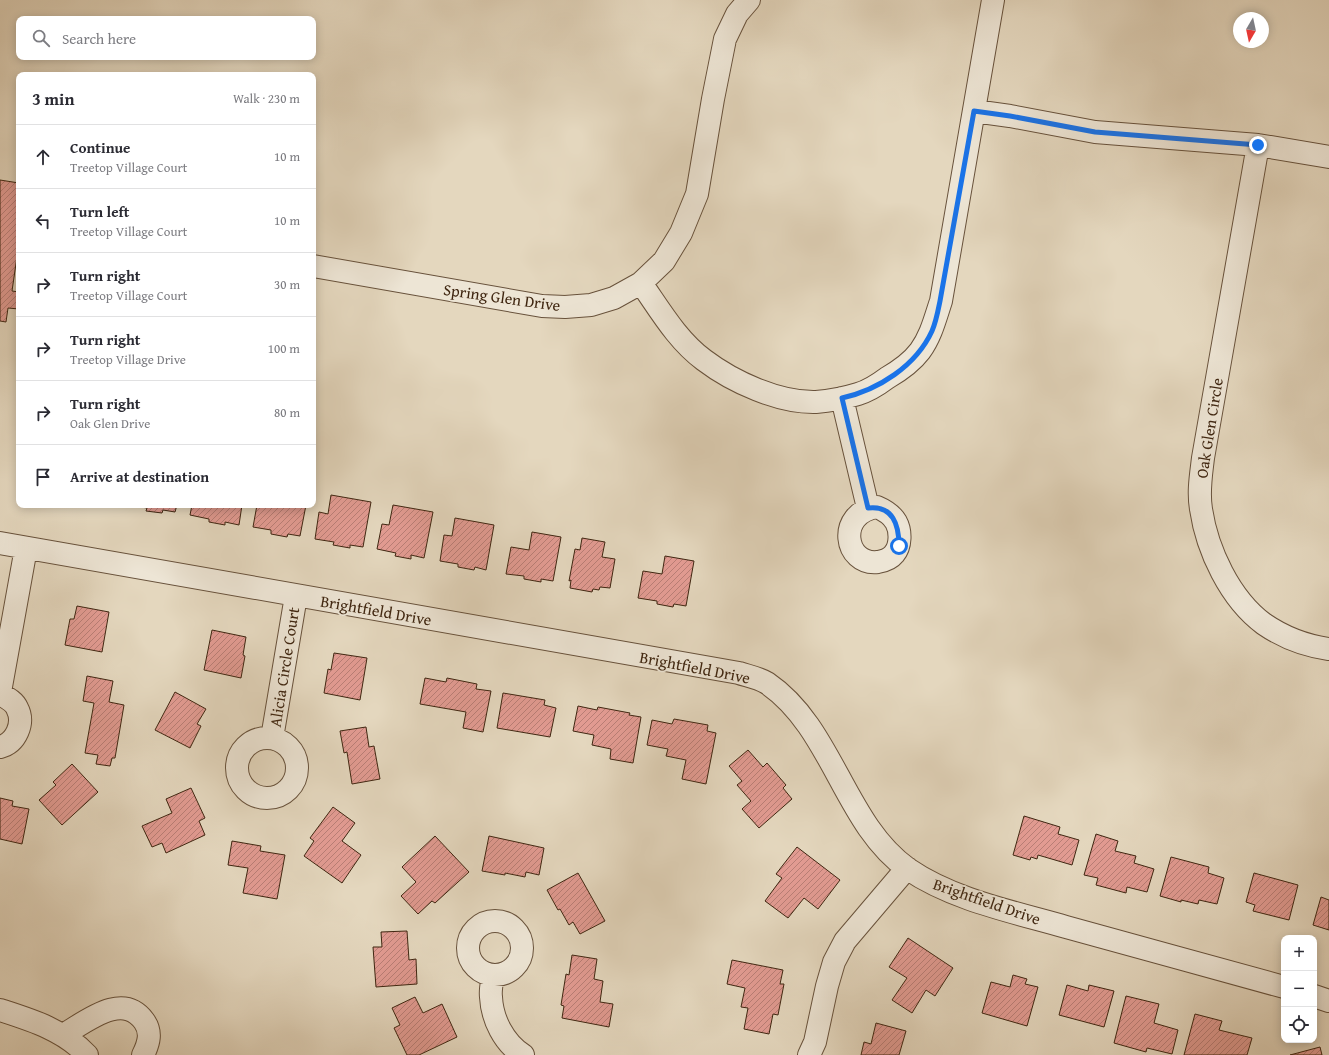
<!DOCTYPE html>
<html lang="en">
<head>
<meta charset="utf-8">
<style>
  :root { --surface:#fff; --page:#f2f2f3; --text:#2b2b33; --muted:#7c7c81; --line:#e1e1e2 }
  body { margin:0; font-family:"Gentium Book Plus",serif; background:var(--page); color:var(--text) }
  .controls { position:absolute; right:12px; bottom:12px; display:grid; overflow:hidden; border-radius:8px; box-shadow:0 2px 10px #0003 }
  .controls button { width:36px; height:36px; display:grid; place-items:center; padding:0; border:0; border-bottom:1px solid var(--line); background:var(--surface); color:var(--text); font:20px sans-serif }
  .compass { position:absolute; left:1233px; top:12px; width:36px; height:36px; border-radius:50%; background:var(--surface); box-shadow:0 2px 10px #0003; rotate:189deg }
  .stop { position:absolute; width:12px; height:12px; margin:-9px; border:3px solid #1a73e8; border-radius:50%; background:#fff }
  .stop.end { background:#1a73e8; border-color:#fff; box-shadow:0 1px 4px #0008 }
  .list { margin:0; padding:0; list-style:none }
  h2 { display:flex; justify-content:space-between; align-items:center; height:52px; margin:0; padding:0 16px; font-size:17px }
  h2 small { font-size:13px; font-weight:400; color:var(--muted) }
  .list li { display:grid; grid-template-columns:26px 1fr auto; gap:12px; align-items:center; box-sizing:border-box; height:64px; padding:0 16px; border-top:1px solid var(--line) }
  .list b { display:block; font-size:15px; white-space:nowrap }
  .list p { margin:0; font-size:13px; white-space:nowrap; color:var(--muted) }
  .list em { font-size:13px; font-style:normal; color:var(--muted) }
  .icon { flex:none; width:22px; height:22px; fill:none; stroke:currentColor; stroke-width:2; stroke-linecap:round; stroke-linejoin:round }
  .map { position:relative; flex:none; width:1329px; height:1055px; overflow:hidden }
  .search { position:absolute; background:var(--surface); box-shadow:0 2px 10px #0003; left:16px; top:16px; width:300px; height:44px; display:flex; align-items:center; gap:10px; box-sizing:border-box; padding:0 14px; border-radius:8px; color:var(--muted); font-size:15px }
  .panel { position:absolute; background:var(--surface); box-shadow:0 2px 10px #0003; left:16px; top:72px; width:300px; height:436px; border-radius:8px }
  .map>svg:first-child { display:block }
</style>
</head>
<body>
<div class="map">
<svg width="1329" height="1055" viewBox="0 0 1329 1055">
  <defs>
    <pattern id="building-hatch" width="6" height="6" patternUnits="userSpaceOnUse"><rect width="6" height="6" fill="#e29b92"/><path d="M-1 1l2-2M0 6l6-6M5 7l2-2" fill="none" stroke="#b97e76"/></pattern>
  </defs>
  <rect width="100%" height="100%" fill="#e4d7be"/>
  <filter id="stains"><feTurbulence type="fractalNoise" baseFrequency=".005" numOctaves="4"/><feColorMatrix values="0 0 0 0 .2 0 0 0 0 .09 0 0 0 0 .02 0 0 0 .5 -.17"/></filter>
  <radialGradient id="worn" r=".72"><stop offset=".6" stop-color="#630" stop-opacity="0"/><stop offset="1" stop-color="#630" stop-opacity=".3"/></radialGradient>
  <path fill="url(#building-hatch)" stroke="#3f2611" d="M 0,180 L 19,183 L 19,243 L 12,291 L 19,292 L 19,309 L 8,308 L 6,322 L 0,321 Z
    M 331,495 L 371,502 L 363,547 L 350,545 L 350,548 L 333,545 L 334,542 L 315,539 L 319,512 L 328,514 Z
    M 129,505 L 177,505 L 175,512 L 163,510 L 162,513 L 146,511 L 147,508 Z
    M 192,505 L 242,505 L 239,525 L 225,522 L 225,525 L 209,522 L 209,519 L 190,515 Z
    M 257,505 L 306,505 L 300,536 L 288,534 L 287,537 L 271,534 L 271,530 L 253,527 Z
    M 393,505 L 433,512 L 424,558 L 411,555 L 411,559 L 395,556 L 396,553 L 377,549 L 382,524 L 389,525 Z
    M 455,518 L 494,525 L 486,570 L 475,567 L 474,570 L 458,567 L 458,564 L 440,561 L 444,535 L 452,536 Z
    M 532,532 L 561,537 L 553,581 L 541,579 L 541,582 L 524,579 L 524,576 L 506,574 L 511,547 L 529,550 Z
    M 582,538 L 605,542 L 602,557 L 615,559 L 610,588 L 600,587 L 599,590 L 593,589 L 592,592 L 570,588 L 571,580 L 569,581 L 575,549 L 580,550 Z
    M 665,556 L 694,561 L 686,606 L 674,604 L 673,607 L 657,604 L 657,601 L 638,598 L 643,571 L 662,574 Z
    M 77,606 L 109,612 L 102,652 L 65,645 L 70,619 L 74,619 Z
    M 212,630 L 246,637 L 243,655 L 245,656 L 241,678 L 204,670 Z
    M 334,653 L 367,658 L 360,700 L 324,693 L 328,669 L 331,670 Z
    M 87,676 L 113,681 L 109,702 L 124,705 L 115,758 L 112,758 L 110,766 L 96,764 L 98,755 L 85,753 L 94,703 L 83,701 Z
    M 425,678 L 446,682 L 447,678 L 477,684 L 476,689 L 491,691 L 483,732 L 463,728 L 466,712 L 420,704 Z
    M 175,692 L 206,709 L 197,724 L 201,726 L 190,748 L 155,730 Z
    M 503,693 L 545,700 L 544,705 L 556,708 L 550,737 L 497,728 Z
    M 578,706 L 597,710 L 598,707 L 630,713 L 629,715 L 641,717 L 633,763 L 610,759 L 611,749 L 592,745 L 594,735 L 573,731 Z
    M 674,719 L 708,725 L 707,731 L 716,733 L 706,784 L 682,779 L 686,760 L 666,756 L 668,749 L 647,745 L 652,720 L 672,724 Z
    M 366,727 L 369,747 L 374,746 L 380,779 L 352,784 L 347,752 L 344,753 L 340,731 Z
    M 748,750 L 763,767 L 767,763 L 786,785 L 783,788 L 792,799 L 759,828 L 742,809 L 751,801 L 737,785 L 742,781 L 729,766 Z
    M 72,764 L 98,792 L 62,825 L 39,800 L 56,785 L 53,782 Z
    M 191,788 L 205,818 L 199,821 L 205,835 L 166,853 L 162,843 L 152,847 L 142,826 L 172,813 L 166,799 Z
    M 0,798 L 13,801 L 12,806 L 29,809 L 22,844 L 0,839 Z
    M 333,807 L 355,823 L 342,841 L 361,855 L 342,883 L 304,856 L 314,841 L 310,838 Z
    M 1024,816 L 1060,827 L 1058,834 L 1079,840 L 1072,865 L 1038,855 L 1037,859 L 1031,857 L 1030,860 L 1013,855 Z
    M 1096,834 L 1118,841 L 1115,851 L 1136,856 L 1134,863 L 1154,869 L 1147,892 L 1127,887 L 1126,893 L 1096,885 L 1098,878 L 1084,875 Z
    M 435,836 L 469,872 L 435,903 L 432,901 L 418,914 L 401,896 L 416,882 L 402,867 Z
    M 489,836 L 544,848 L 539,875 L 526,872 L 525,877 L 505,873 L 505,875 L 482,871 Z
    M 232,841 L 261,846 L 260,851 L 285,855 L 277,899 L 243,893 L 248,868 L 228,865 Z
    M 797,847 L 840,880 L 818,909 L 804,898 L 788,918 L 765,901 L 782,878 L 776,874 Z
    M 1171,857 L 1209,867 L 1208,873 L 1224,878 L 1217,904 L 1199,900 L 1198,904 L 1181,900 L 1181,902 L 1160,896 Z
    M 578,873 L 605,921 L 580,934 L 573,922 L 569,925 L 560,909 L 558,910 L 547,890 Z
    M 1254,873 L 1298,885 L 1289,920 L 1253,911 L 1255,905 L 1246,902 Z
    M 1321,897 L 1329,900 L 1329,930 L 1313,925 Z
    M 407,931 L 409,960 L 416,959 L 417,984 L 376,987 L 373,947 L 382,947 L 381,932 Z
    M 908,938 L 953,968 L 935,996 L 926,990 L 912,1013 L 892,1000 L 907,978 L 889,967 Z
    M 572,955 L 597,959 L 594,979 L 603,981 L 600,1002 L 613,1004 L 609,1027 L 562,1018 L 564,1006 L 561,1005 L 566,974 L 569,975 Z
    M 732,960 L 783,970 L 780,984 L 784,984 L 778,1015 L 773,1014 L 769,1034 L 744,1029 L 748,1008 L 741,1007 L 745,988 L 727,984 Z
    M 1013,975 L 1027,979 L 1025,984 L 1038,987 L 1027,1026 L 982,1013 L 991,982 L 1010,987 Z
    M 1067,985 L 1088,991 L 1089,985 L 1114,991 L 1104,1027 L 1059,1015 Z
    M 1126,996 L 1159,1004 L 1154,1023 L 1178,1030 L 1172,1054 L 1147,1048 L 1146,1052 L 1114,1043 Z
    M 415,997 L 423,1013 L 442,1004 L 457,1037 L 419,1055 L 407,1055 L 394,1028 L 400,1025 L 392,1008 Z
    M 1195,1014 L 1222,1021 L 1219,1030 L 1252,1038 L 1247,1055 L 1184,1055 Z
    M 876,1023 L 906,1031 L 899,1055 L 861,1055 L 864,1042 L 871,1044 Z
    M 1320,1047 L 1322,1055 L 1290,1055 Z"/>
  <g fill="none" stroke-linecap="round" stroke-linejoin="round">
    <defs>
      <path id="street" d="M 974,111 L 1010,116 L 1095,132 L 1258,145 L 1329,157
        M 1258,145 L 1203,458 C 1201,475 1198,492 1201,509 C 1207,550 1230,599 1264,624 C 1283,637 1307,646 1329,649
        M 313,266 L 542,306 L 565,307 L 591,305 L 614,298 L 641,283 L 664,261 L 681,233 L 697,194 L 713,99 L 725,39 L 737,14 L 749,0
        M 641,283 C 660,310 677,340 704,360 C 733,382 779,403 816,402 C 830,401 845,398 858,394 C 868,391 879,384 887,378 C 899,371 911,363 920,351 C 931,336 935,319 941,301 L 993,0
        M 842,398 L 868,508
        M 877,507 C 884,510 892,515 896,522 C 901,531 901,546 894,554 C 890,559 884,561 878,562 C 844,566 836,513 877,507 Z
        M 0,543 L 739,673 C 748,676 759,678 767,683 C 833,728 844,824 908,869 C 953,900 1014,912 1066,927 C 1139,947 1211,967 1284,987
        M 0,692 L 26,548
        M 0,694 C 7,698 14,701 17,708 C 25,723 16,743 0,747
        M237 768a30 30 0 1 1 60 0a30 30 0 1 1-60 0Z
        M 272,738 L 296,596
        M468 948a27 27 0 1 1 54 0a27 27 0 1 1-54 0Z
        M 493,975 C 492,982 490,990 491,997 C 492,1019 504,1043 523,1055
        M 1314,996 L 1329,1001
        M 0,1010 C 31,1020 64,1030 87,1055
        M 63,1035 C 86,1022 122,991 144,1021 C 152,1032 149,1043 143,1055
        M 809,1055 L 815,1042 L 827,986 L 834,962 L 845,941 L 907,868"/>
    </defs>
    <use href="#street" stroke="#68523c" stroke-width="24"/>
    <use href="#street" stroke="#ede5d5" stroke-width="22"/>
  </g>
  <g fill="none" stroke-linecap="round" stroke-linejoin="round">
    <path stroke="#1a73e8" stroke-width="5" d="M 899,546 C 899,525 893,505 868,508 L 842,398 C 878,390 916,366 932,331 C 936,322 938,311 940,301 L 974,111 L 1010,116 L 1095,132 L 1258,145"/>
  </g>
  <g text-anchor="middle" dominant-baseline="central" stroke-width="3.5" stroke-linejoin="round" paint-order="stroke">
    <g font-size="16" fill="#3f2611" stroke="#ede5d5">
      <text transform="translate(502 297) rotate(8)">Spring Glen Drive</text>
      <text transform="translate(1209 428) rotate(-81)">Oak Glen Circle</text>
      <text transform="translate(376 610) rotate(10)">Brightfield Drive</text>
      <text transform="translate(284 667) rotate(-81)">Alicia Circle Court</text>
      <text transform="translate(695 667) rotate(11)">Brightfield Drive</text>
      <text transform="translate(987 901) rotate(19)">Brightfield Drive</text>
    </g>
  </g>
  <rect width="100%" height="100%" filter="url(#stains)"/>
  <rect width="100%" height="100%" fill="url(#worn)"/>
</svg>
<div class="controls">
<button>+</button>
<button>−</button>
<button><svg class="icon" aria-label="locate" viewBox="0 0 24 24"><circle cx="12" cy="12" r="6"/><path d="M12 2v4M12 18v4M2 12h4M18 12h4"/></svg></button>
</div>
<svg class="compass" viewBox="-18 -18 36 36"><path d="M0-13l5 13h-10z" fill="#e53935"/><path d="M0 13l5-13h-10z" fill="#7c7c81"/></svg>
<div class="stop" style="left:899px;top:546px"></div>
<div class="stop end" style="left:1258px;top:145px"></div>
<div class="search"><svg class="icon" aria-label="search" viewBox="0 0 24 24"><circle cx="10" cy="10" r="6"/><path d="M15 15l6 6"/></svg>Search here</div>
<section class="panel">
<h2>3 min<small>Walk · 230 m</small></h2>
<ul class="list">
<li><svg class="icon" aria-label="ahead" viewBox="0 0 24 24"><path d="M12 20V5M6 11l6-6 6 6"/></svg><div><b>Continue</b><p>Treetop Village Court</p></div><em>10 m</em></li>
<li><svg class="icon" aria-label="left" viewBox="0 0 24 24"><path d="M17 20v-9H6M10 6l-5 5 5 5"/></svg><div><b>Turn left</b><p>Treetop Village Court</p></div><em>10 m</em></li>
<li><svg class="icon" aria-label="right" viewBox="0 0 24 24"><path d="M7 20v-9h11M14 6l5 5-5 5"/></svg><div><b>Turn right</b><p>Treetop Village Court</p></div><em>30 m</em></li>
<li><svg class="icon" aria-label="right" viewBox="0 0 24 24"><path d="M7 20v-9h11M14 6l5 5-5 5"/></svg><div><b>Turn right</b><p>Treetop Village Drive</p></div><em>100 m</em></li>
<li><svg class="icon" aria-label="right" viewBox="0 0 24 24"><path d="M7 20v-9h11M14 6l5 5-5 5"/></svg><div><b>Turn right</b><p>Oak Glen Drive</p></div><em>80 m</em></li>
<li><svg class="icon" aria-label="arrive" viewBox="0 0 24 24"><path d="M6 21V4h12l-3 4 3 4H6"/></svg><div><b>Arrive at destination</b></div></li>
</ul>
</section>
</div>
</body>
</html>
